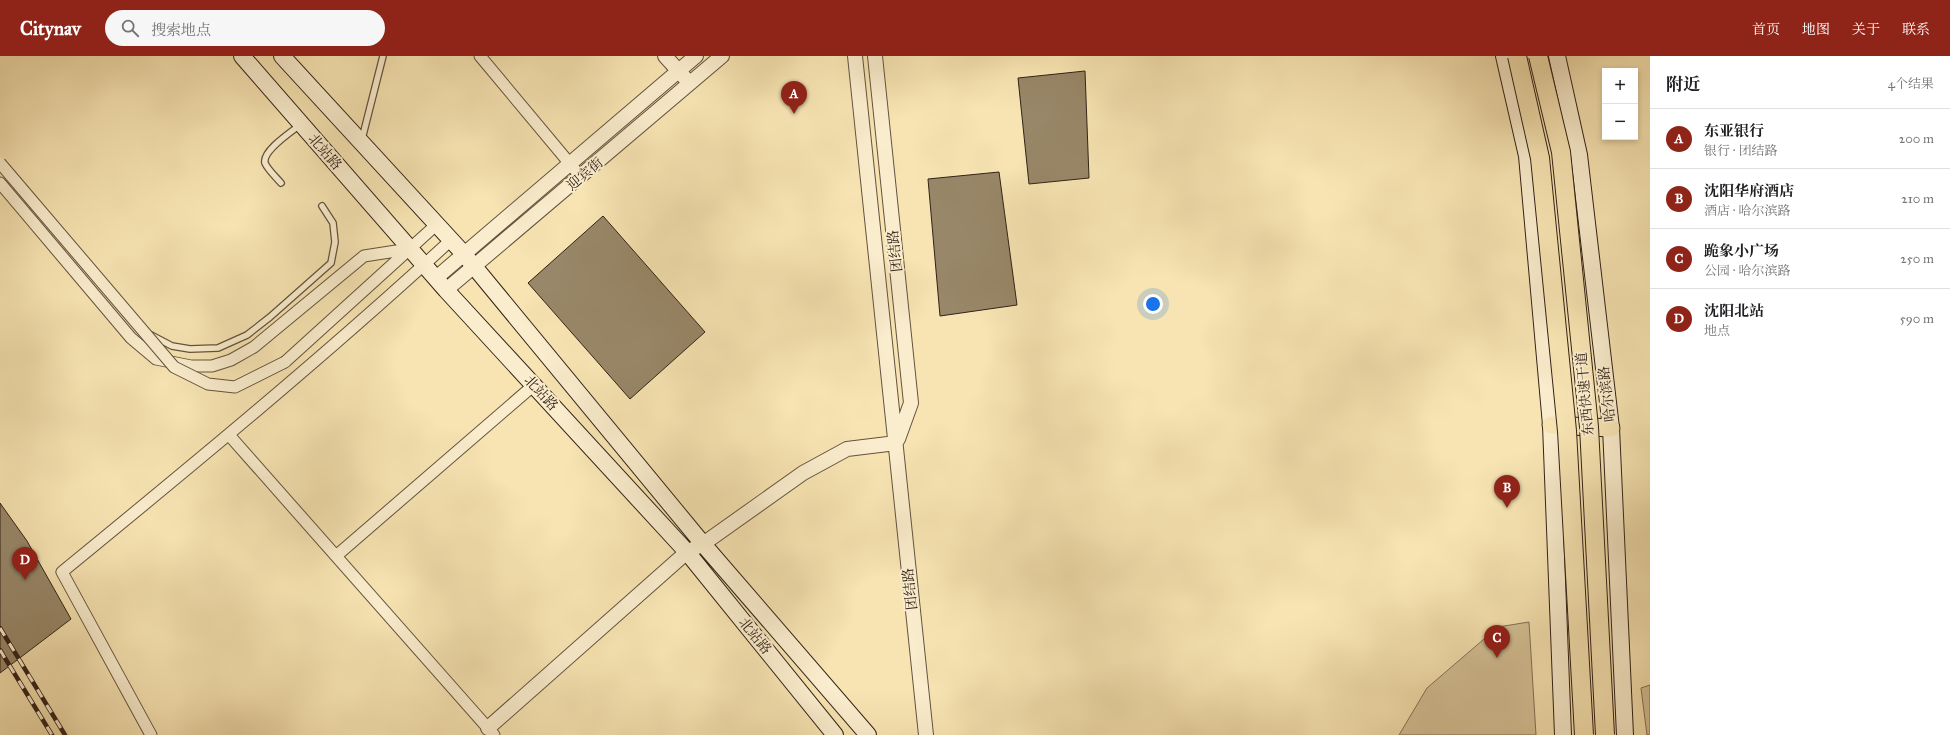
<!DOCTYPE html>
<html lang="zh">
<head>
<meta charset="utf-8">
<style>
  :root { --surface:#fff; --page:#f6f6f6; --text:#202124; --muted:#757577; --line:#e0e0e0; --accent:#8f2418 }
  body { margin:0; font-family:"IM FELL Great Primer","Noto Serif SC",serif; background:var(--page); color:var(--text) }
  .controls { position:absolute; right:12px; top:12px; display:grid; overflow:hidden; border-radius:0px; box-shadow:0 2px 6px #0003 }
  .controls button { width:36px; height:36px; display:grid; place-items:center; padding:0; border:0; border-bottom:1px solid var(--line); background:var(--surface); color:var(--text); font:20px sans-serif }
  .you { position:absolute; left:1153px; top:248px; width:14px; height:14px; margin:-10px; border:3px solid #fff; border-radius:50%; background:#1a73e8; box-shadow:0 0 0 6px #1a73e833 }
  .badge { display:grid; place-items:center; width:26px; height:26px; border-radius:50%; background:var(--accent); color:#fff; font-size:13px; font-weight:700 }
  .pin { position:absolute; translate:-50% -33px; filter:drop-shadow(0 1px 2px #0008) }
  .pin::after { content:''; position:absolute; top:21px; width:14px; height:12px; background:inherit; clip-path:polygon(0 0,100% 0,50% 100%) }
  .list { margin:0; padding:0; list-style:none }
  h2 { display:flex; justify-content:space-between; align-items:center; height:52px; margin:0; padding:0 16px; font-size:17px }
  h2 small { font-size:13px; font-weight:400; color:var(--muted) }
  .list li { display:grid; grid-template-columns:26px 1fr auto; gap:12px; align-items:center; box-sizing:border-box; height:60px; padding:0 16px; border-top:1px solid var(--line) }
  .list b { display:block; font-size:15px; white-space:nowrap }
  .list p { margin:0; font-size:13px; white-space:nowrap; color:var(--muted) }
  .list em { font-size:13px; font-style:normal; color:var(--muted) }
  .icon { flex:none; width:22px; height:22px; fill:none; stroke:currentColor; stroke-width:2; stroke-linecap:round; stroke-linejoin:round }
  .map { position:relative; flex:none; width:1650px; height:679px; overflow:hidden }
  header { display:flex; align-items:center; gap:24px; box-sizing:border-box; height:56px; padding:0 20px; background:var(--accent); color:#fff }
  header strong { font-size:19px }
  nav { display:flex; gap:22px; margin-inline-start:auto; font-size:14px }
  .search { width:280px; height:36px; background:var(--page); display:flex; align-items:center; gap:10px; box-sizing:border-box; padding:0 14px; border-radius:22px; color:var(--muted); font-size:15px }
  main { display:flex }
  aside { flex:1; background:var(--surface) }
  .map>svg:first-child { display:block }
</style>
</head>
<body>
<header>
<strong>Citynav</strong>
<div class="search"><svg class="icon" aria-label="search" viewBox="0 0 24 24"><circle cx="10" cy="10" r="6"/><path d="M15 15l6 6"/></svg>搜索地点</div>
<nav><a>首页</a><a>地图</a><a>关于</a><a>联系</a></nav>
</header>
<main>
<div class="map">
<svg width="1650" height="679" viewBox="0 0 1650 679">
  <rect width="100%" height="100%" fill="#f7e4b2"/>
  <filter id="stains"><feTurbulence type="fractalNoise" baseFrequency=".005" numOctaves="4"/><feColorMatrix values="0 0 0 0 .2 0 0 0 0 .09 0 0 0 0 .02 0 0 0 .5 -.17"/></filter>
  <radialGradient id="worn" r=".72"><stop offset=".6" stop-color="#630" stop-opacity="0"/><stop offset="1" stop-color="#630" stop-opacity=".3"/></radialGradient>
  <path fill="#d6c398" stroke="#847258" d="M 1529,566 L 1536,679 L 1399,679 L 1427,632 L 1498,571 Z
    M 1650,629 L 1650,679 L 1647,679 L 1641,632 Z"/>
  <path fill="#988768" stroke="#322217" d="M 1085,15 L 1089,122 L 1029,128 L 1018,22 Z
    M 999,116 L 1017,249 L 940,260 L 928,123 Z
    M 603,160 L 705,276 L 630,343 L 528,227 Z
    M 0,447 L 27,485 L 71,563 L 0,617 Z"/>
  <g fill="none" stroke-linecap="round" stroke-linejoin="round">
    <defs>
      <path id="service" d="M 362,83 L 383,0
        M 281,127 C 276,121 268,114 265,107 C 262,95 291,76 300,69
        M 151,279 L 172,290 L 190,293 L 218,292 L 247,279 L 270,261 L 331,207 L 335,186 L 333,167 L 322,150"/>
      <path id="minor" d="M 480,0 L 581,121
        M 0,127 L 131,282 L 156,303 L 191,310 L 212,310 L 231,304 L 254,291 L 364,200 L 409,193
        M 285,306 L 436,169
        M 229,379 L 494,679
        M 336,500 L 534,329
        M 151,679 L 62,516 C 194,408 325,300 451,184"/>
      <path id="tertiary" d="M 665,0 L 685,22
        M 855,0 L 926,679
        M 875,0 L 911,347 L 898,383
        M 436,222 L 696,0
        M 446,234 L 722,0
        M 488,672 L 687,496 L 703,488 L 803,417 L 847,393 L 896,387"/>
      <path id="secondary" d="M 242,0 L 446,234 L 687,496 L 835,679
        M 282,0 L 463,197 L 703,488 L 868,679
        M 1504,0 L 1527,100 L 1551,369 L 1563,679
        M 1557,0 L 1579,99 L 1611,372 L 1625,679"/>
      <path id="primary" d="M 1551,369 L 1611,372"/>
    </defs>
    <use href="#service" stroke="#63523e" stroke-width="8"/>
    <use href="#minor" stroke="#63523e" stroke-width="13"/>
    <use href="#tertiary" stroke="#63523e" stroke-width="16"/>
    <use href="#secondary" stroke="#322217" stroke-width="18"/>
    <use href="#primary" stroke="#322217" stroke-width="19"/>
    <use href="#service" stroke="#faedcd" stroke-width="5.5"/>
    <use href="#minor" stroke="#faedcd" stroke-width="11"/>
    <use href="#tertiary" stroke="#faedcd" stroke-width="14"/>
    <use href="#secondary" stroke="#faedcd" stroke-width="16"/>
    <use href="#primary" stroke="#f7e4b2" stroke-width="17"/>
    <defs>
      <path id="rail" d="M 0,572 L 65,679
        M 0,594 L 52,679"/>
    </defs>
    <use href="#rail" stroke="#322217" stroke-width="4.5"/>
    <use href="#rail" stroke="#faedcd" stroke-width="3" stroke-dasharray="9" stroke-linecap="butt"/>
    <defs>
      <path id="minor-bridge" d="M 0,107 L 174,311 L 208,328 L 235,331 L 285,306"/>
      <path id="trunk-bridge" d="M 1517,0 L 1540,102 L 1567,375 L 1584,679
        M 1538,0 L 1561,96 L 1589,371 L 1605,679"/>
    </defs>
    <use href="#minor-bridge" stroke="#63523e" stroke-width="13" stroke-linecap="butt"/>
    <use href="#trunk-bridge" stroke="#322217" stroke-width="20" stroke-linecap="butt"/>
    <use href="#minor-bridge" stroke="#faedcd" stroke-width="11"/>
    <use href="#trunk-bridge" stroke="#f7e4b2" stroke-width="18"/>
  </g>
  <g text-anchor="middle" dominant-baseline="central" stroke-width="4" stroke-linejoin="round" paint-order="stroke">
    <g font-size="14" fill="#322217" stroke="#faedcd">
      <text transform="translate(325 96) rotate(49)">北站路</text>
      <text transform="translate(585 118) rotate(-40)">迎宾街</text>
      <text transform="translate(895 195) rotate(-96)">团结路</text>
      <text transform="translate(541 337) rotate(47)">北站路</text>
      <text transform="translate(1585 338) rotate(-95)">东西快速干道</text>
      <text transform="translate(1607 338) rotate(-97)">哈尔滨路</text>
      <text transform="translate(910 533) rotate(-96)">团结路</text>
      <text transform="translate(755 580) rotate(51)">北站路</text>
    </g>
  </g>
  <rect width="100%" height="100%" filter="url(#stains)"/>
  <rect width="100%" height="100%" fill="url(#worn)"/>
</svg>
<div class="controls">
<button>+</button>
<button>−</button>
</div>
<div class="you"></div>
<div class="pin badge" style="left:794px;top:58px">A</div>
<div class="pin badge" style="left:1507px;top:452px">B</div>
<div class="pin badge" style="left:1497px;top:602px">C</div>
<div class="pin badge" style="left:25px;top:524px">D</div>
</div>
<aside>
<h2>附近<small>4个结果</small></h2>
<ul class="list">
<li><span class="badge">A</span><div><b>东亚银行</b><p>银行 · 团结路</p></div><em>200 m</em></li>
<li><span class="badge">B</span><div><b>沈阳华府酒店</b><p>酒店 · 哈尔滨路</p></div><em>210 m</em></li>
<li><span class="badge">C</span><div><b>跪象小广场</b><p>公园 · 哈尔滨路</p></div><em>250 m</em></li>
<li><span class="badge">D</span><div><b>沈阳北站</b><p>地点</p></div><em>590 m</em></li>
</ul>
</aside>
</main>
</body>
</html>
